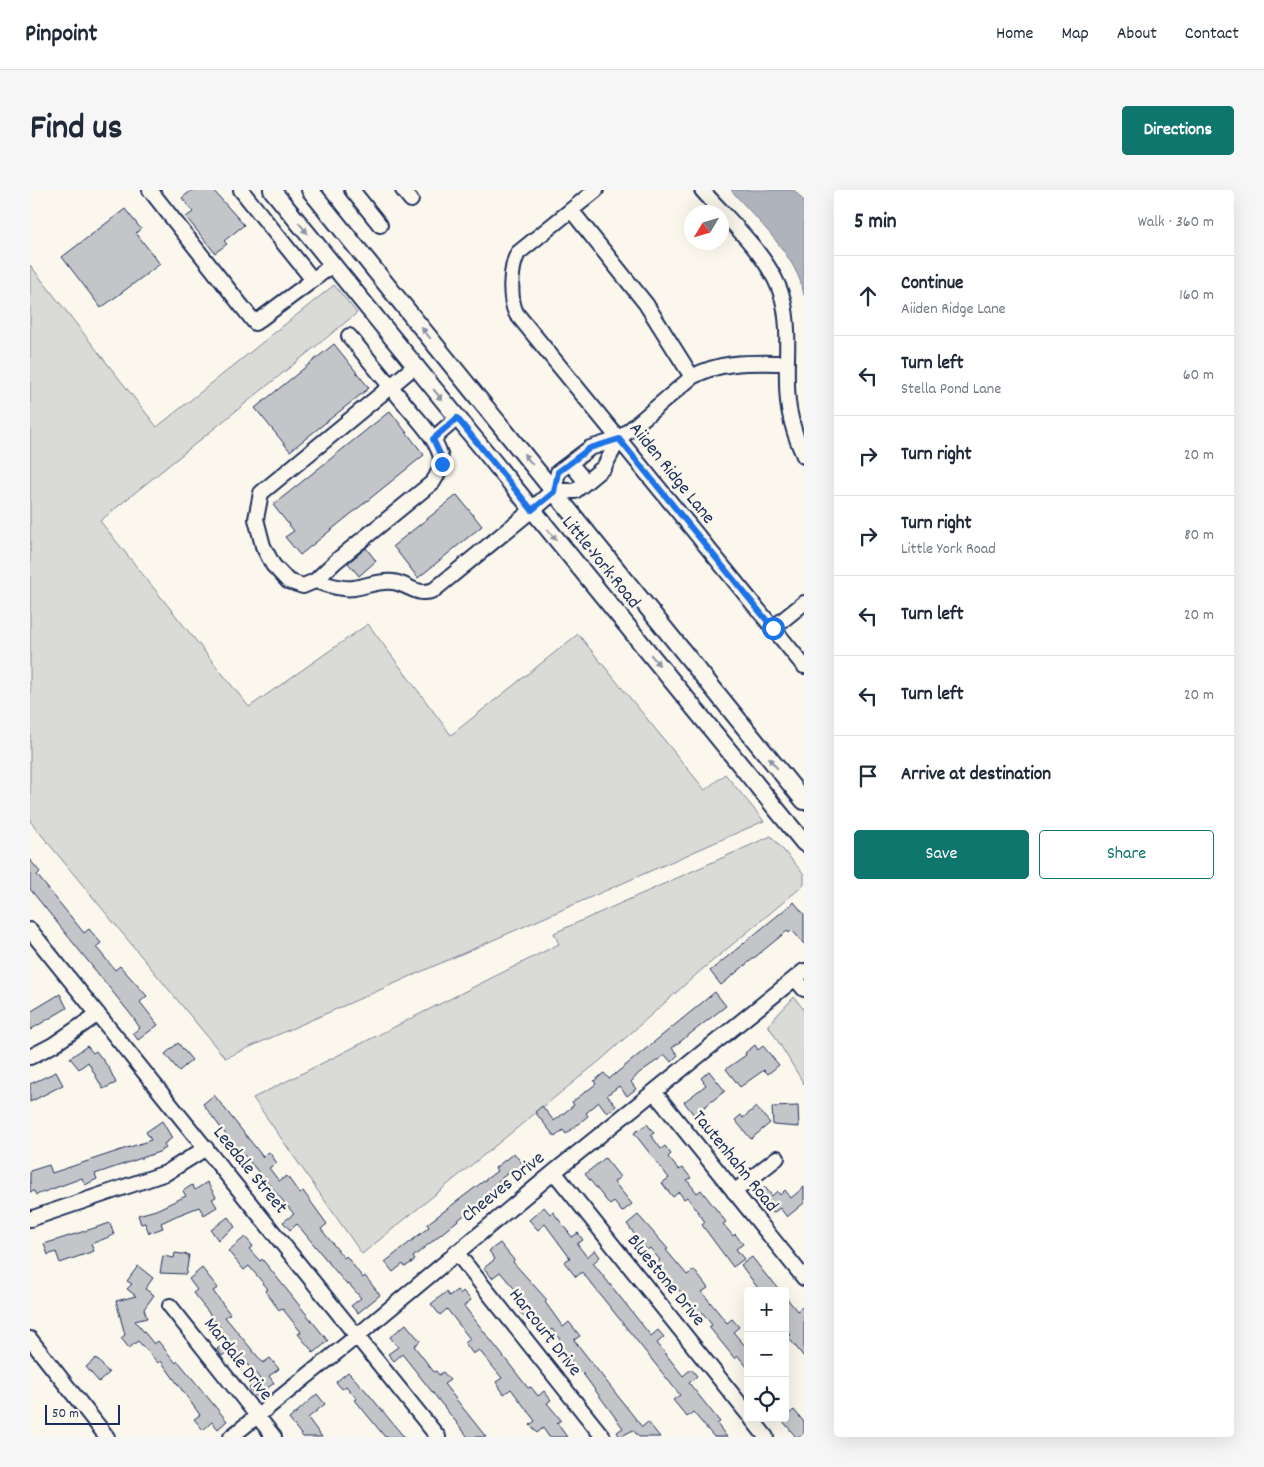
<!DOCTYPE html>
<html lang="en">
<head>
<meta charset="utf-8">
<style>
  :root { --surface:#fff; --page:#f6f6f7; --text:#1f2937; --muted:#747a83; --line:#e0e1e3; --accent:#0f766e }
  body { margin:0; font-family:Dekko,sans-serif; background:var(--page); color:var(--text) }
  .controls { position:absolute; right:15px; bottom:15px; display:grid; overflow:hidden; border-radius:5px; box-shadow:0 5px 20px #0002 }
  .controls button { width:45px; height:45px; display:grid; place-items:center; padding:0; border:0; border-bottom:1px solid var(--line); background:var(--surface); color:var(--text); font:25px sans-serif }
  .compass { position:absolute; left:654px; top:15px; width:45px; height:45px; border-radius:50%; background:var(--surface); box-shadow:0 5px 20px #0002; rotate:232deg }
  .scale { position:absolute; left:15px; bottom:12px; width:75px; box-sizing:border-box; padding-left:5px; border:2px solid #1b2f5e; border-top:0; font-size:14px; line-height:18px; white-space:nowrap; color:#1b2f5e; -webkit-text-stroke:4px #fbf7ec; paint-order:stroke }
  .stop { position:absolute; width:15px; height:15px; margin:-11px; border:4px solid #1a73e8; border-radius:50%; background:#fff }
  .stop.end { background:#1a73e8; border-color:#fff; box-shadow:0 1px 5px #0008 }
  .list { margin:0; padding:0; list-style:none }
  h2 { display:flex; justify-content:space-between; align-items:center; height:65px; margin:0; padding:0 20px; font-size:21px }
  h2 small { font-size:16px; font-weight:400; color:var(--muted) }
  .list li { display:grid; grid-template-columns:32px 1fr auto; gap:15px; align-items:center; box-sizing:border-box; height:80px; padding:0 20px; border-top:1px solid var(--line) }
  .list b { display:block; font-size:19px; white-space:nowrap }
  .list p { margin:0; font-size:16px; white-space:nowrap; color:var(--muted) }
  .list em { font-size:16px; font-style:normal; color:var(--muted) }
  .actions { display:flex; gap:10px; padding:15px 20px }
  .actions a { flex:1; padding:11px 0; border:1px solid var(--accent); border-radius:5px; text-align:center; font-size:18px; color:var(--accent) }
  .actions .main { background:var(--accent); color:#fff }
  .icon { flex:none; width:28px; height:28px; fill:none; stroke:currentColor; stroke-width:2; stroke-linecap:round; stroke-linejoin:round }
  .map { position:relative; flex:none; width:774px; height:1247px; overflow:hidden; border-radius:5px }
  header { display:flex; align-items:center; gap:30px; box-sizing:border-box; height:70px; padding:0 25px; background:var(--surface); border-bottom:1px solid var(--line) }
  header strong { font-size:24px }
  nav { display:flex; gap:28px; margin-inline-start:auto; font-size:18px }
  .intro { display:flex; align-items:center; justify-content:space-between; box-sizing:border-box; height:120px; padding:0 30px }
  h1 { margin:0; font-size:35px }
  .button { padding:12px 22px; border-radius:5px; background:var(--accent); color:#fff; font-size:18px; font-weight:700 }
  main { display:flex; gap:30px; padding:0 30px }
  aside { flex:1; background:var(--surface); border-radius:5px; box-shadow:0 5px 20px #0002 }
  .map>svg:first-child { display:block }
</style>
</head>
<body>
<header>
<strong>Pinpoint</strong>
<nav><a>Home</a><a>Map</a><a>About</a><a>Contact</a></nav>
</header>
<div class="intro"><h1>Find us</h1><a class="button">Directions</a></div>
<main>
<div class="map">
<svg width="774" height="1247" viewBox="0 0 774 1247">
  <rect width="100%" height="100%" fill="#fbf7ec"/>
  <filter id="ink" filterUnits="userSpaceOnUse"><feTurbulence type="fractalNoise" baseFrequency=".02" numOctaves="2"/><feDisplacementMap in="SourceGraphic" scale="10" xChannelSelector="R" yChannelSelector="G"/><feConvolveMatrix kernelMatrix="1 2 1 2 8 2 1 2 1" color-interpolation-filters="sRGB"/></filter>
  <g filter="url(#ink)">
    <path fill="#dadad7" stroke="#7a849a" d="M 0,75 L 127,237 L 304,95 L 327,123 L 70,331 L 219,517 L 338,434 L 421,545 L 548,444 L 675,600 L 695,584 L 734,631 L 195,868 L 0,631 Z
      M 741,646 L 774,684 L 774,695 L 668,783 L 572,869 L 332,1064 L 223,908 L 529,754 L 524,743 Z
      M 764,807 L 774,820 L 774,894 L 738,835 Z"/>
    <path fill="#afb3bb" stroke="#747e96" d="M 701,0 L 764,0 L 774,11 L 774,105 C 768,67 725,28 701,0 Z"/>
    <path fill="#c3c5c9" stroke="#1b2f5e" d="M 162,0 L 183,0 L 214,35 L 194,51 L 197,54 L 185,63 L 156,27 L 163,22 L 152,8 Z
      M 95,19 L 111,39 L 106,43 L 130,74 L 71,118 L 32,67 Z
      M 304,154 L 339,198 L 260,261 L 225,218 Z
      M 360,221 L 394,265 L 270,365 L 255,347 L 264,341 L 243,315 Z
      M 427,305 L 452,336 L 388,388 L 363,356 Z
      M 336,358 L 346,371 L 329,386 L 318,373 Z
      M 0,670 L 10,682 L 7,685 L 54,743 L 59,739 L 71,753 L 66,757 L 85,780 L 90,776 L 117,806 L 110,812 L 128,835 L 108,850 L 103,843 L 110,838 L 102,826 L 0,699 Z
      M 764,712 L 774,724 L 774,754 L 762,740 L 759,743 L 757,741 L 691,795 L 680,781 Z
      M 685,802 L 696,816 L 642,858 L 648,865 L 641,872 L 635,865 L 609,883 L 601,892 L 606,899 L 597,906 L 589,896 L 577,905 L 586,916 L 577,923 L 569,912 L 556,923 L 558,926 L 548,934 L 536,944 L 533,940 L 525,947 L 505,922 L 512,916 L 524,931 L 544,915 L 542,912 L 566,894 L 564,891 L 574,883 L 579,889 Z
      M 30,804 L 37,818 L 0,840 L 0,822 Z
      M 148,853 L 162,870 L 149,881 L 135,864 Z
      M 725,855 L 728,860 L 733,856 L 749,875 L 738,884 L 734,880 L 710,897 L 696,879 L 716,865 L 715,863 Z
      M 57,856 L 63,863 L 66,861 L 79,878 L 86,893 L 73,899 L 58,872 L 49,879 L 40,868 Z
      M 679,881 L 695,901 L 664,925 L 654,912 L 676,895 L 671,888 Z
      M 26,882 L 33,895 L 0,912 L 0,894 Z
      M 184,905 L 233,967 L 239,962 L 247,973 L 239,978 L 249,991 L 257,986 L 270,1004 L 273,1001 L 297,1034 L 291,1039 L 314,1068 L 316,1066 L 333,1088 L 335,1086 L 350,1105 L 328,1123 L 321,1116 L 331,1108 L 319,1094 L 317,1095 L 267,1034 L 260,1040 L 253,1032 L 264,1024 L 214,965 L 210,968 L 199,955 L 194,958 L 189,952 L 197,946 L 173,914 Z
      M 768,916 L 769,937 L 743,935 L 742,917 Z
      M 726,917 L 740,933 L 721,949 L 705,930 L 711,925 L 713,928 Z
      M 132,931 L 142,948 L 134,954 L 136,958 L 129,962 L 65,984 L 67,989 L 55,995 L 52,988 L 6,1005 L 4,1001 L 0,1002 L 0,981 L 19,975 L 22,983 L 121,950 L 116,942 Z
      M 617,934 L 624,943 L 621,945 L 631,959 L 635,956 L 641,964 L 638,967 L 649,980 L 653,978 L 661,988 L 657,990 L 667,1003 L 671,1000 L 696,1032 L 693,1034 L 703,1046 L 705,1044 L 713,1054 L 706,1059 L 714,1069 L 703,1077 L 672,1035 L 675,1032 L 657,1007 L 654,1009 L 649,1002 L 643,1007 L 632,993 L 639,988 L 604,943 Z
      M 484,963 L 494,976 L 484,983 L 482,980 L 468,991 L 471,995 L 383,1067 L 385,1070 L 375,1077 L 373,1074 L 363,1082 L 355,1072 L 399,1037 L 397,1034 L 467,981 L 465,978 Z
      M 575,968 L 590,987 L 584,992 L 602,1014 L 592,1022 L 584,1012 L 580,1015 L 555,984 Z
      M 177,992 L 186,1007 L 182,1009 L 187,1017 L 174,1025 L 169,1017 L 146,1026 L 131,1033 L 133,1038 L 119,1043 L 115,1033 L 111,1034 L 108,1025 L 126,1020 L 156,1006 L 153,1001 L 162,995 L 165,1000 Z
      M 735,997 L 742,1006 L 747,1001 L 750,1005 L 755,1000 L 761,1008 L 774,997 L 774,1013 L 757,1027 L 750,1018 L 743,1023 L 727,1004 Z
      M 514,1017 L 520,1024 L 523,1022 L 542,1047 L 548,1043 L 553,1050 L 547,1054 L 557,1067 L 565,1060 L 570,1067 L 563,1073 L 621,1146 L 628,1140 L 634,1147 L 627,1153 L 653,1186 L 661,1179 L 667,1186 L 659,1193 L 690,1232 L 687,1234 L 697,1247 L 684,1247 L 663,1222 L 657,1227 L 643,1210 L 650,1205 L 552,1082 L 546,1087 L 534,1072 L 540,1068 L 515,1034 L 508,1040 L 499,1030 Z
      M 608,1025 L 638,1059 L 636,1060 L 657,1085 L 664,1080 L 678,1098 L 672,1102 L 697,1133 L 702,1129 L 709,1137 L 703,1142 L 718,1159 L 718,1178 L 708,1166 L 705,1169 L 697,1159 L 679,1137 L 682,1135 L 672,1122 L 669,1125 L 627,1073 L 630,1070 L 620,1058 L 617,1060 L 608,1049 L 597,1034 Z
      M 198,1027 L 205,1037 L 188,1050 L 181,1040 Z
      M 80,1033 L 84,1045 L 61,1054 L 64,1061 L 30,1073 L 26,1062 L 18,1065 L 14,1054 Z
      M 215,1047 L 223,1056 L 219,1059 L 230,1071 L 232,1069 L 298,1151 L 284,1163 L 268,1144 L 271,1142 L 252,1118 L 249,1120 L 235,1101 L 238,1099 L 219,1076 L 214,1080 L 198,1061 Z
      M 470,1053 L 484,1070 L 483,1072 L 517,1110 L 515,1112 L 533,1137 L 539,1132 L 550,1146 L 544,1150 L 612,1237 L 618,1232 L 630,1247 L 609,1247 L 603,1240 L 590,1247 L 587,1242 L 593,1238 L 551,1181 L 549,1182 L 528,1155 L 532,1152 L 522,1139 L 518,1142 L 503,1122 L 495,1128 L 490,1122 L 494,1118 L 491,1114 L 495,1111 L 489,1104 L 470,1082 L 462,1088 L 454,1078 L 465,1069 L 459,1061 Z
      M 145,1063 L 159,1065 L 156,1084 L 130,1083 L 133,1066 L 144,1068 Z
      M 722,1067 L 739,1089 L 740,1088 L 750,1101 L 730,1101 L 711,1075 Z
      M 108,1076 L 123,1088 L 115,1099 L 124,1105 L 114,1119 L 117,1128 L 105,1131 L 124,1154 L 128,1151 L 146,1173 L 148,1171 L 197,1231 L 188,1239 L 182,1232 L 173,1240 L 164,1229 L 170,1225 L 131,1171 L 128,1173 L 108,1151 L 99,1158 L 91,1148 L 95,1145 L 86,1111 L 106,1106 L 97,1099 L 102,1094 L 97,1091 Z
      M 172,1078 L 188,1098 L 183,1101 L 200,1124 L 195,1127 L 233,1173 L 240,1168 L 249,1179 L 239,1186 L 244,1193 L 226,1207 L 219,1198 L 230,1189 L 221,1177 L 220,1178 L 213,1169 L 211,1170 L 202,1158 L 192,1166 L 187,1159 L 197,1151 L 187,1139 L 190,1137 L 163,1103 L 167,1100 L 159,1089 Z
      M 427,1100 L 430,1104 L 433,1101 L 441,1110 L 434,1116 L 498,1198 L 501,1197 L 508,1206 L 514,1201 L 521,1210 L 517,1213 L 531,1230 L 527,1233 L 537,1247 L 519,1247 L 513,1238 L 507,1243 L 500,1235 L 505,1231 L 481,1199 L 474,1204 L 466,1192 L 472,1188 L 449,1160 L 443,1164 L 435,1153 L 440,1149 L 417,1119 L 410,1125 L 401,1114 L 416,1102 L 419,1106 Z
      M 755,1106 L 767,1121 L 774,1116 L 774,1167 L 758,1147 L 761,1145 L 755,1139 Z
      M 376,1134 L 390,1151 L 384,1156 L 404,1182 L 406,1181 L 409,1185 L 413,1182 L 420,1190 L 414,1194 L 456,1247 L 438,1247 L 372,1164 L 364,1171 L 358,1164 L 368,1157 L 360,1147 Z
      M 66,1168 L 79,1183 L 69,1192 L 56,1177 Z
      M 318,1182 L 336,1201 L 374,1247 L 355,1247 L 325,1210 L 327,1209 L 316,1196 L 312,1199 L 306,1192 Z
      M 287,1204 L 295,1214 L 278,1228 L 292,1247 L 273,1247 L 259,1229 Z
      M 764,1220 L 774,1232 L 774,1247 L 766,1247 L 752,1230 Z"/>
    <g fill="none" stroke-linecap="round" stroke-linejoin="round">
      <defs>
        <path id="minor" d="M 120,0 L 225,133 L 283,90
          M 211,0 L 283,90 L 303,74
          M 322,0 L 350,35
          M 373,0 L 381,10
          M 566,0 L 488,63 C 480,78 479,108 486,123 L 774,476
          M 672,0 C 699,31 743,69 753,110 C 762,146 753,183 759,219 C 762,236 767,251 774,266
          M 541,20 L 616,114 L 662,187
          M 319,146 C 337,168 356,191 375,214 C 387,229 404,245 410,264 C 413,274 409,283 403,292 L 306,371 L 285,391 L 273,396 L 258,391 L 243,375 L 233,356 L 226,329 L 231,303 L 349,206 C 361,196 373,186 385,176
          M 403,249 L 427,228
          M 589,249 L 662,187 C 692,170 724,173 757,173
          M 589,249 L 574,277 L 556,292 L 545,301 L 524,301 L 528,282 L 560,258 Z
          M 540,273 L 556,292
          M 285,391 C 297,394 311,400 324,398 C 337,396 350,390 363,392 C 379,394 386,407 404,400 L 502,320
          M 743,438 L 774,413
          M 0,740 L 408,1247
          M 765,788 L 774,799
          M 0,867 L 23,855 L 68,824
          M 624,902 L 774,1088
          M 524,982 L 718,1224
          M 704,1002 L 747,968
          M 0,1029 L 136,983 L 176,958
          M 426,1062 L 573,1247
          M 140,1116 L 244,1247
          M 0,1149 L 77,1247
          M 721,1228 L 736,1247
          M 201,1247 L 327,1146 L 524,982 L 774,781"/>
        <path id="major" d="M 242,0 L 774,653
          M 280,0 L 774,611
          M 502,320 L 524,301"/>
      </defs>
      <use href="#minor" stroke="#1b2f5e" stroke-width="18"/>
      <use href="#major" stroke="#1b2f5e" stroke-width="20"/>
      <use href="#minor" stroke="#fbf7ec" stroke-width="14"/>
      <use href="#major" stroke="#fbf7ec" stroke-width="16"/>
    </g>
    <defs><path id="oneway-solid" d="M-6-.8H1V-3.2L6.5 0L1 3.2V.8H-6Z" transform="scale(1.25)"/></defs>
    <g fill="#8b93a5">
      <use href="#oneway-solid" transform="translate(273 38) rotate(51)"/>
      <use href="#oneway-solid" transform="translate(396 143) rotate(-129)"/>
      <use href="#oneway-solid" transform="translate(408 205) rotate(51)"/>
      <use href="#oneway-solid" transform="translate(498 269) rotate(-129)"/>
      <use href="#oneway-solid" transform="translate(522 345) rotate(51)"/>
      <use href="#oneway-solid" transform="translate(625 470) rotate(51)"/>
      <use href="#oneway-solid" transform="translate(743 573) rotate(-129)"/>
    </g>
  </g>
  <g fill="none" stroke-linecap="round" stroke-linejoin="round" filter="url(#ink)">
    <path stroke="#1a73e8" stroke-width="6" d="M 412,274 L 410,264 L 403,249 L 427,228 L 502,320 L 524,302 L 528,282 L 560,258 L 589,249 L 743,438"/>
  </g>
  <g text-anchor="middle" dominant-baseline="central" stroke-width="5" stroke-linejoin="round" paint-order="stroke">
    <g font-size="19" fill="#1b2f5e" stroke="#fbf7ec">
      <text transform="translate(641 284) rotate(51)">Aiiden Ridge Lane</text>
      <text transform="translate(570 373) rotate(51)">Little York Road</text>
      <text transform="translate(704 972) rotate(51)">Tautenhahn Road</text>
      <text transform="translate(219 981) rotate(51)">Leedale Street</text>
      <text transform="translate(474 998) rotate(-39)">Cheeves Drive</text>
      <text transform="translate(635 1091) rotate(51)">Bluestone Drive</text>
      <text transform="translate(514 1143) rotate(52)">Harcourt Drive</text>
      <text transform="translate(207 1170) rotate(52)">Mardale Drive</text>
    </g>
  </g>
</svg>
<div class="controls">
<button>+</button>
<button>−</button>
<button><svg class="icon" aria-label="locate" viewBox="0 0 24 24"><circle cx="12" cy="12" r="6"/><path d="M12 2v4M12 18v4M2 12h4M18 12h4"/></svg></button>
</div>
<svg class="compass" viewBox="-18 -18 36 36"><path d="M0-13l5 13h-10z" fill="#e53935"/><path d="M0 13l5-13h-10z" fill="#747a83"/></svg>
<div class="scale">50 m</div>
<div class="stop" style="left:743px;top:438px"></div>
<div class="stop end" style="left:412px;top:274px"></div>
</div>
<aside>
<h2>5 min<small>Walk · 360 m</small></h2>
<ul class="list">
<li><svg class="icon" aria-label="ahead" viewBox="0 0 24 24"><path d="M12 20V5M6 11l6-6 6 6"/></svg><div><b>Continue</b><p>Aiiden Ridge Lane</p></div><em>160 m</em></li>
<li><svg class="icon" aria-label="left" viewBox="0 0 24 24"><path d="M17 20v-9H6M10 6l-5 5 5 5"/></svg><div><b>Turn left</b><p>Stella Pond Lane</p></div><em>60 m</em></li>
<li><svg class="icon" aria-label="right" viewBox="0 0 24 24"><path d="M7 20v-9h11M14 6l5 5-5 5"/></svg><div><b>Turn right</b></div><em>20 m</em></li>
<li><svg class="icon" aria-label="right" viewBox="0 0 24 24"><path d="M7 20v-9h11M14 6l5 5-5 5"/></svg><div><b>Turn right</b><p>Little York Road</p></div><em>80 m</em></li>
<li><svg class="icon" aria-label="left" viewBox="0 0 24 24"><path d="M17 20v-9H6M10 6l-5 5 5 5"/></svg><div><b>Turn left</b></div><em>20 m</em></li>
<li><svg class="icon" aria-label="left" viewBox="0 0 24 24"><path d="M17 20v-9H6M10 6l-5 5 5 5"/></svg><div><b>Turn left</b></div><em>20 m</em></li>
<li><svg class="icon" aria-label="arrive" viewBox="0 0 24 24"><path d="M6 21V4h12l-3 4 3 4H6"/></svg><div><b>Arrive at destination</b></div></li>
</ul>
<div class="actions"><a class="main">Save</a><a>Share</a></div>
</aside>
</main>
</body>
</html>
